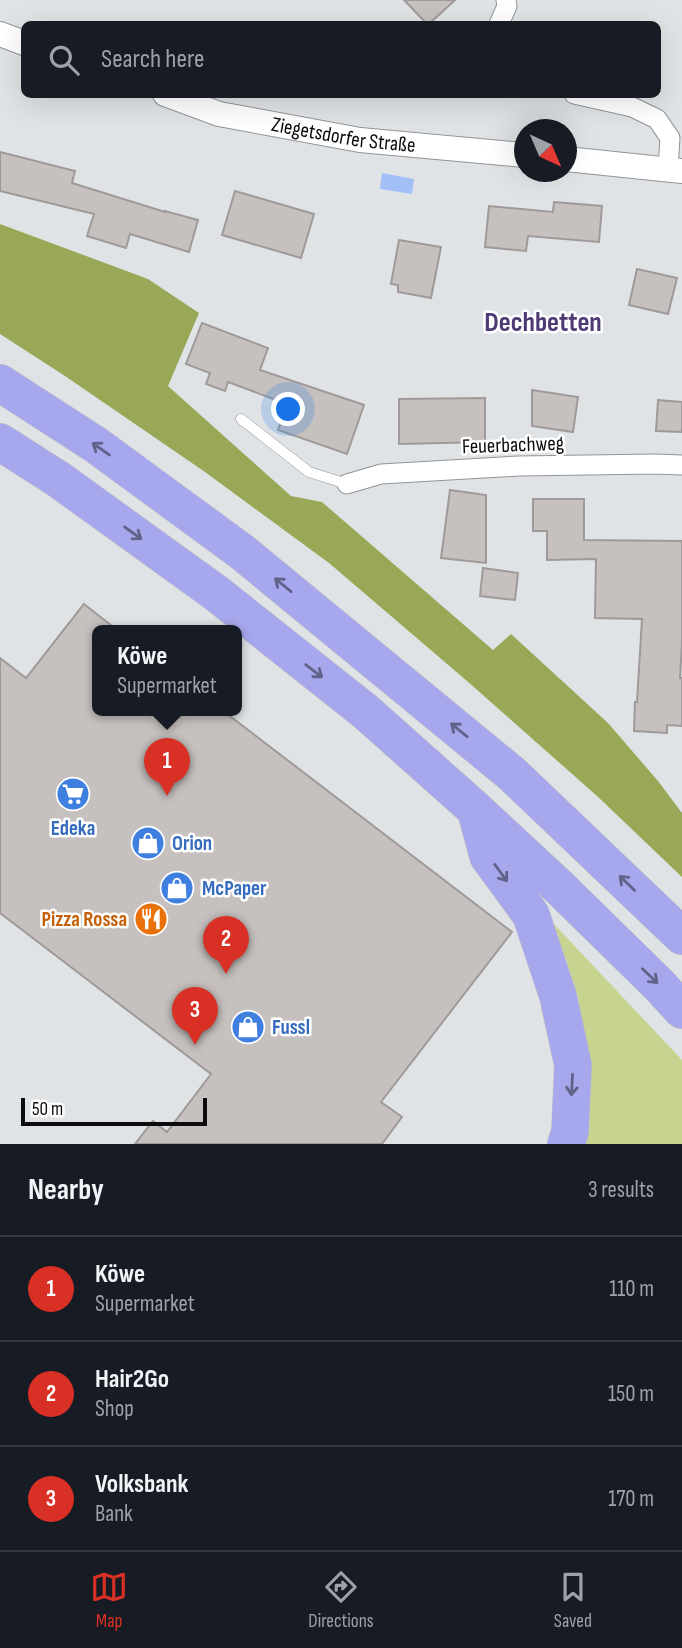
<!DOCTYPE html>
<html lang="en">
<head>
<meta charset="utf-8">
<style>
  :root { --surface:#171b24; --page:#242831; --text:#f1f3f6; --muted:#9ea1a6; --line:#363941; --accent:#d93025 }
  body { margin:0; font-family:"Sofia Sans Condensed",sans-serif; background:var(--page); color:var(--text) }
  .compass { position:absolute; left:514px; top:119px; width:63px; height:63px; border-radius:50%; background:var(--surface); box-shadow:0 7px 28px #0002; rotate:136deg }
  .scale { position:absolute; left:21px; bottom:18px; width:186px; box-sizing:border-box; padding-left:7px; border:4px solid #0c0c0e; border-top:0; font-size:19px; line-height:24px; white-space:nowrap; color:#0c0c0e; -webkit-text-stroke:5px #fff; paint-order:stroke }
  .you { position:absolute; left:289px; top:410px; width:24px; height:24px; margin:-18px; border:5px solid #fff; border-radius:50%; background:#1a73e8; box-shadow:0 0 0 10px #1a73e833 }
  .badge { display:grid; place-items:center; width:46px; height:46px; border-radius:50%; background:var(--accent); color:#fff; font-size:23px; font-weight:700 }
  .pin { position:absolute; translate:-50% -58px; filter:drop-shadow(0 2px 4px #0008) }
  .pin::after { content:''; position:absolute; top:37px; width:24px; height:21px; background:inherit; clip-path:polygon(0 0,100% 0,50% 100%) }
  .popup { position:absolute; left:92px; top:625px; width:150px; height:91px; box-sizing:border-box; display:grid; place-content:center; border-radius:10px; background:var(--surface); filter:drop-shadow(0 2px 5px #0005); font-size:23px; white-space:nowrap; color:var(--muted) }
  .popup b { font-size:26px; color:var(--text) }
  .popup::after { content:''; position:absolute; left:50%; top:100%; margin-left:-14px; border:14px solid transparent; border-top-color:var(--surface) }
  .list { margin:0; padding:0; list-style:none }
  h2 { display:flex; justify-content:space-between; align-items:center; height:91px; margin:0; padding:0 28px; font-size:30px }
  h2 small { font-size:23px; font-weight:400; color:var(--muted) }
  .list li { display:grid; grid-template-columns:46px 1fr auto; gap:21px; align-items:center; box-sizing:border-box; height:105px; padding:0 28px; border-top:2px solid var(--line) }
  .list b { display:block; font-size:26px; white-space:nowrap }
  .list p { margin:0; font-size:23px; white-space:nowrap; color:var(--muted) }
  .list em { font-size:23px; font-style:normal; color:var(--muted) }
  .icon { flex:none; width:38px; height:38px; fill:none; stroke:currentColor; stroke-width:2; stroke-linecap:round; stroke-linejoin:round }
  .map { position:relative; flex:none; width:682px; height:1144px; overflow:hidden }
  .search { position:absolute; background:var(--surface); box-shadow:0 7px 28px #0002; left:21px; right:21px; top:21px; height:77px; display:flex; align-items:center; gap:18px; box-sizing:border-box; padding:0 24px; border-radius:10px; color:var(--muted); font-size:26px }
  .sheet { height:406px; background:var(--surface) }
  nav { display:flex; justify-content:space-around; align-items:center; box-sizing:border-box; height:98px; border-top:2px solid var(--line); background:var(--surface); font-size:19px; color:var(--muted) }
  nav a { display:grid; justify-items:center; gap:4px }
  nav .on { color:var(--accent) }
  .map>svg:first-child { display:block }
</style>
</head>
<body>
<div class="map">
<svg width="682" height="1144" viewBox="0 0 682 1144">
  <rect width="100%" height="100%" fill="#e0e3e6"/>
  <path fill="#c6d48f" d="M 552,922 L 682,1060 L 682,1144 L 578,1144 L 584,1035 L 578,997 L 566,959 L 548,926 Z"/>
  <path fill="#99a857" d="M 0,224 L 148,279 L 199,313 L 168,386 L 291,496 L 322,502 L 493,650 L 511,634 L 608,723 L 658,781 L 682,813 L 682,877 L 597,796 L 467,681 L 329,563 L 205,472 L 65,376 L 0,334 Z"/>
  <path fill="#a2c0f7" d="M 382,173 L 414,179 L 412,194 L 380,189 Z"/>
  <path fill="#c6c1bf" stroke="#9f9a99" stroke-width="2" d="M 404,0 L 455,0 L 429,24 L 427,24 Z
    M 0,152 L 75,171 L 72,183 L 165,212 L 165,211 L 198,220 L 189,252 L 130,234 L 126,248 L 87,236 L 94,214 L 0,191 Z
    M 235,191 L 314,214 L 301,258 L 222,235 Z
    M 554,202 L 602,206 L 599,242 L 528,236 L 526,251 L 485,247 L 489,206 L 553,212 Z
    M 399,240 L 441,247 L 431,298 L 398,292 L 398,285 L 391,284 Z
    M 637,269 L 677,278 L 668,314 L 629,305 Z
    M 202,323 L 268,348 L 260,370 L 364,405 L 347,454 L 278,430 L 287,404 L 228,382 L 225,391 L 206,384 L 210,373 L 186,364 Z
    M 532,390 L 578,397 L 573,432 L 532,426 Z
    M 485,398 L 485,442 L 399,444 L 399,399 Z
    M 658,400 L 682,402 L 682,432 L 656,431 Z
    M 450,490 L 486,495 L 486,563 L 441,558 Z
    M 533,499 L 584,499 L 584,540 L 682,541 L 682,643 L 680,678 L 682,678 L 682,726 L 667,725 L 667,733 L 634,731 L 635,702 L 637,702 L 642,619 L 595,618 L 596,559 L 547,560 L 547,531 L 533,531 Z
    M 483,568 L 518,573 L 515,600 L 480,596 Z
    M 84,604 L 117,630 L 97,630 L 97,710 L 222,710 L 512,932 L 381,1102 L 402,1117 L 382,1144 L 135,1144 L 153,1121 L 167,1132 L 211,1074 L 0,913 L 0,658 L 26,678 Z"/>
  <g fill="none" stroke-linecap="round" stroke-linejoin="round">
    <defs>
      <path id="service" d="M 241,419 L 309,472 L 347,484"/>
      <path id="minor" d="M 499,24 L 507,6 L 506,0
        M 574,94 L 632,107 L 657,119 L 670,138 L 668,168
        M 347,484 L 381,474 L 519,466 L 655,464 L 682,465"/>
      <g id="tertiary">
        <path d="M 0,34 L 24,43"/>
        <path id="s1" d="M 165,94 L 219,114 L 360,140 L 524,155"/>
        <path d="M 566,159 L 682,171"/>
      </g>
      <path id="motorway" d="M 0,383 L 96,445 L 242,552 L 512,774 L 682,936
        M 0,442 L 58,479 L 216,593 L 366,712 L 476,810 L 559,887 L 659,985 L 682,1010
        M 477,815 L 488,856 L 531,915 L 558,996 L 573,1065 L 570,1132 L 566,1144"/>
    </defs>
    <use href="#service" stroke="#919498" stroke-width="11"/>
    <use href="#minor" stroke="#919498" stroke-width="21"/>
    <use href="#tertiary" stroke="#919498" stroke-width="26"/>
    <use href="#motorway" stroke="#c0c0c0" stroke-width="38"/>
    <use href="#service" stroke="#fff" stroke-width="10"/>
    <use href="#minor" stroke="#fff" stroke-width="19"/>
    <use href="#tertiary" stroke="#fff" stroke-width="24"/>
    <use href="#motorway" stroke="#a7a7ed" stroke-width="37"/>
  </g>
  <defs><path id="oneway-shaft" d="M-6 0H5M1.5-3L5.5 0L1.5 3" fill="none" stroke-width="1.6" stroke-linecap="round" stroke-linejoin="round" transform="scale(1.75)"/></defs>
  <g stroke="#616189">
    <use href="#oneway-shaft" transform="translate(101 449) rotate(-145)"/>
    <use href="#oneway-shaft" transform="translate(133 533) rotate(36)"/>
    <use href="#oneway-shaft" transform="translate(283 585) rotate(-141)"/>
    <use href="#oneway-shaft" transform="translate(314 671) rotate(38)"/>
    <use href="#oneway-shaft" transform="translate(459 730) rotate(-141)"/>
    <use href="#oneway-shaft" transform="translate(501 873) rotate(54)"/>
    <use href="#oneway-shaft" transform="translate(627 883) rotate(-136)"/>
    <use href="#oneway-shaft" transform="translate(650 976) rotate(44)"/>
    <use href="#oneway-shaft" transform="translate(572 1085) rotate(93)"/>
  </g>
  <defs>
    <symbol id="supermarket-disc" viewBox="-11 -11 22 22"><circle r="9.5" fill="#3f7fe0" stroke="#fff"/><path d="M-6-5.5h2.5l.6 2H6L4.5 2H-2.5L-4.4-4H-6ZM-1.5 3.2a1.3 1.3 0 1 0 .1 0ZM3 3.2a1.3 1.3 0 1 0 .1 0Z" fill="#fff"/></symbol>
    <symbol id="shop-disc" viewBox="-11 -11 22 22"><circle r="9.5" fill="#3f7fe0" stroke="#fff"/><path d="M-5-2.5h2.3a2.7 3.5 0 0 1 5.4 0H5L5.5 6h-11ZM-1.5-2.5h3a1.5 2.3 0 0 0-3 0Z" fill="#fff"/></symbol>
    <symbol id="restaurant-disc" viewBox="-11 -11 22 22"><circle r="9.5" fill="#e8710a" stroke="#fff"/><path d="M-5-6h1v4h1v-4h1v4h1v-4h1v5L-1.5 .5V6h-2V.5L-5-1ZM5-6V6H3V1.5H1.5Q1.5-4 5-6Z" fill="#fff"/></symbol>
  </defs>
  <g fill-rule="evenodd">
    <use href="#supermarket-disc" x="54" y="775" width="38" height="38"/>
    <use href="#shop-disc" x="129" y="824" width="38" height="38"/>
    <use href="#shop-disc" x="158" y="869" width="38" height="38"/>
    <use href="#restaurant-disc" x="132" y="900" width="38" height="38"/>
    <use href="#shop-disc" x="229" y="1008" width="38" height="38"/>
  </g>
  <g text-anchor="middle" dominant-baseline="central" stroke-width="5" stroke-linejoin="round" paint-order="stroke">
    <g font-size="21" fill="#0c0c0e" stroke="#fff">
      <text stroke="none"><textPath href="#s1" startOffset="184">Ziegetsdorfer Straße</textPath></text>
      <text transform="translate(513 445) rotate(-2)">Feuerbachweg</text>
    </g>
    <g font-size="21" font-weight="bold" fill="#366cbe" stroke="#fff" text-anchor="start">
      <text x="73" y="828" text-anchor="middle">Edeka</text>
      <text x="172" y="843">Orion</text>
      <text x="202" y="888">McPaper</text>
      <text x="272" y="1027">Fussl</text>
    </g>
    <g font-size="21" font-weight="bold" fill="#c56008" stroke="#fff" text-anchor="end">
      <text x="127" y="919">Pizza Rossa</text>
    </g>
    <g font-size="28" font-weight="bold" fill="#503a76" stroke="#fff">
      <text x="543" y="322">Dechbetten</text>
    </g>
  </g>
</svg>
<svg class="compass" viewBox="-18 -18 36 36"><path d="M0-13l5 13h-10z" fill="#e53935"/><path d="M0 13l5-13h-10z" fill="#9ea1a6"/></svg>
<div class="scale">50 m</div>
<div class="you"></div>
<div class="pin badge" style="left:167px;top:796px">1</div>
<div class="popup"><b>Köwe</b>Supermarket</div>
<div class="pin badge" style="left:226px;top:974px">2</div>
<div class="pin badge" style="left:195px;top:1045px">3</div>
<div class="search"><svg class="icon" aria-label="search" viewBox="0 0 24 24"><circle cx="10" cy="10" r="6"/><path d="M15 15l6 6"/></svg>Search here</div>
</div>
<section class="sheet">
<h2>Nearby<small>3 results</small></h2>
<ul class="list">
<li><span class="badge">1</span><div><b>Köwe</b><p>Supermarket</p></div><em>110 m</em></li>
<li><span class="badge">2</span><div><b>Hair2Go</b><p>Shop</p></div><em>150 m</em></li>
<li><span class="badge">3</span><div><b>Volksbank</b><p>Bank</p></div><em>170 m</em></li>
</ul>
</section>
<nav>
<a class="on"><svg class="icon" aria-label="map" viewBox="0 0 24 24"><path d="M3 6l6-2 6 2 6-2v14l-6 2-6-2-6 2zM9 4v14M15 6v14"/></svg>Map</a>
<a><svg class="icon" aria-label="directions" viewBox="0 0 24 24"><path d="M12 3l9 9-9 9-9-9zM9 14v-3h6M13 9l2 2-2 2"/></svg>Directions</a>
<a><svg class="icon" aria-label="saved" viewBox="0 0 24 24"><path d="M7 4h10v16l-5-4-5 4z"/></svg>Saved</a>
</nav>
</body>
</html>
